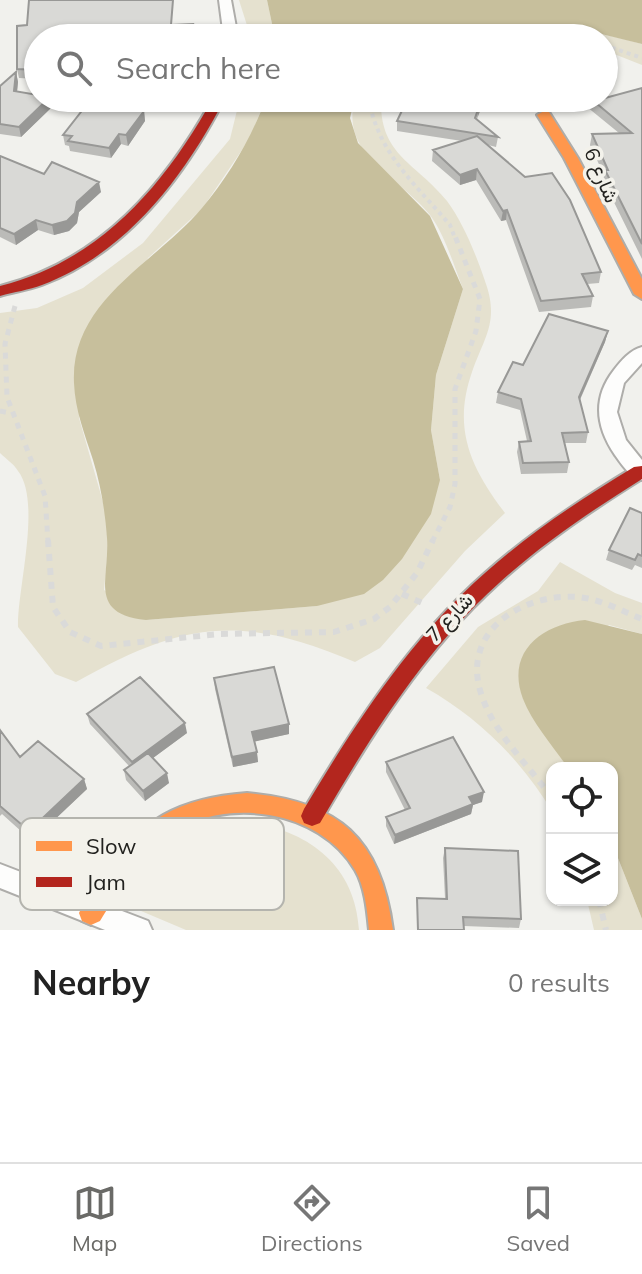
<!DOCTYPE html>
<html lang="en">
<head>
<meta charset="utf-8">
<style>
  :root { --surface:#fff; --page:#f2f2f2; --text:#222; --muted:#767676; --line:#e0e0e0; --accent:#6a6a67 }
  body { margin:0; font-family:Mulish,Vazirmatn,sans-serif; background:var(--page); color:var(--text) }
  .controls { position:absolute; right:24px; bottom:24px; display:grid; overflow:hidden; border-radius:16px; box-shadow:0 2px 6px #0004 }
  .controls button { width:72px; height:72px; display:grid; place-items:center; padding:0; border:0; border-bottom:2px solid var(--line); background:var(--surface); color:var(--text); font:40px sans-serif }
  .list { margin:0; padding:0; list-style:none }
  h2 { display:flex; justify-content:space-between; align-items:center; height:104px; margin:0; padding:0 32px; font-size:34px }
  h2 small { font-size:26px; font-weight:400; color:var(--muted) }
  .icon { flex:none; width:44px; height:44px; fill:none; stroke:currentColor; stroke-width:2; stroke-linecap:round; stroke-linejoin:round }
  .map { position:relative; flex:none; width:642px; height:930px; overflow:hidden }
  .search { position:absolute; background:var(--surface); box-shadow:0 2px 6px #0004; left:24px; right:24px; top:24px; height:88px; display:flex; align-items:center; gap:20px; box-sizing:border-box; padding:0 28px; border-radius:44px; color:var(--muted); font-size:30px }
  .sheet { height:232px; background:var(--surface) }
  nav { display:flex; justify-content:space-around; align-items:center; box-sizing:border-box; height:112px; border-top:2px solid var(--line); background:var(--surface); font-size:22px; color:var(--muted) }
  nav a { display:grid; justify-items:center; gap:4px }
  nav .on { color:var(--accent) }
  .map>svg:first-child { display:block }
</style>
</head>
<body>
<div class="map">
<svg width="642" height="930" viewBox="0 0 642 930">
  <rect width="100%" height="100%" fill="#f1f1ed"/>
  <path fill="#e5e1cf" d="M 239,0 L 267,0 L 275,38 L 251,38 Z
    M 488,24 C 542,24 591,29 642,44 L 642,65 L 604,50 L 604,38 L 423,38 Z
    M 240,98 L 266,98 L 250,138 L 202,209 L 148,258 L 79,418 L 105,509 L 108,547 L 104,590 L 146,620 L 317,606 L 440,480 L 431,430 L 436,375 L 463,289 C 454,266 445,235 430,215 C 400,177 339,156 355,98 L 381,98 C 379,156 416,162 447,201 C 464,224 477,257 486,284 C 499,322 484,338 472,372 C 452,429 471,468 505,513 L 465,551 L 380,648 L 355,662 C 241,613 182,622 76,682 L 55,674 L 18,627 C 17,590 42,502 18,471 C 14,464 6,459 0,453 L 0,313 L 37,308 L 83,288 L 143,243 L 230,139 Z
    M 560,562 L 615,593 L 642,603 L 642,634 L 609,625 L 523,699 L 568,768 L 552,768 L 552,811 C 521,760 478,717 426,688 L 478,627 L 538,591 Z
    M 245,821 C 306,830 355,863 359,930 L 186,930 L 134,908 C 132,895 137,889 143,878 C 165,839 203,829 245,821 Z
    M 612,843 L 642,919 L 642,930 L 594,930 L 587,900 L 612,900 Z"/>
  <path fill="#c7bf9c" d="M 267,0 L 642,0 L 642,44 L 577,28 L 524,24 L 488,24 L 423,38 L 275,38 Z
    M 266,98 L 355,98 L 350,118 L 358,143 L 430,216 L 463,289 L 436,375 L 431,430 L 440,480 L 431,514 L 402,559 L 383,580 L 364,594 L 317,606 L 146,620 C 87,614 110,578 107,538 C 105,511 101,486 93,460 C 85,435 75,410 74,383 C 70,300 156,263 202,208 C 229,176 252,137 266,98 Z
    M 585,620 L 642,634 L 642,919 L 612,843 L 612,768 L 568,768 C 553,746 533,724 523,699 C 505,651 543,624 585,620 Z"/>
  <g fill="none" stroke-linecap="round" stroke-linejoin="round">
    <defs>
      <path id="street" d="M 219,0 L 231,0 L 238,38 L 224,38 Z
        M 642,347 L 642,363 L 624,383 L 617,412 L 626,440 L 642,460 L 642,480 C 630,477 622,465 615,455 C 596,427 592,398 614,370 C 621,361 630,350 642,347 Z
        M 0,864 L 148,921 L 152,930 L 105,930 L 0,888 Z"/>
      <path id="slow" d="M 544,111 L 549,112 L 578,158 L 642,279 L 642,299 L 634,294 L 564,158 L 537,115 Z
        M 247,793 C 339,801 381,838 393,930 L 369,930 C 367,910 365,887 355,870 C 319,809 225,796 168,835 C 138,855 119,891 100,921 L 91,925 L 82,921 L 79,913 C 85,900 94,888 102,876 C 140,819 179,798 247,793 Z"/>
      <path id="jam" d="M 213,98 L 225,98 C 185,176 127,253 42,285 C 29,290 14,292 0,296 L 0,286 C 100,261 165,185 213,98 Z
        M 642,466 L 642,479 C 591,511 543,543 498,584 C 424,651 370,737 320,823 L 312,826 L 304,823 L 301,816 L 304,809 C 355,724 410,639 485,573 C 531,532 581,499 634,467 Z"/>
    </defs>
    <use href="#street" stroke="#aeadaa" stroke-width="4"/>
    <use href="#slow" stroke="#aeadaa" stroke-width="4"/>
    <use href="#jam" stroke="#aeadaa" stroke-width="4"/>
    <path stroke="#dadad9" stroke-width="4" stroke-dasharray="4 4" stroke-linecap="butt" d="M 469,38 L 515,34 L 571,38
      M 604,45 L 642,58
      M 369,98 C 376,151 417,186 450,225 L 455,238"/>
    <path stroke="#dadad9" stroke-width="5" stroke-dasharray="6 6" stroke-linecap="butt" d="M 15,306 L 5,344 L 7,397 L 45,496 L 48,542
      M 0,411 L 10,413
      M 432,542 L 450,507 L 455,484 L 455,389 L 476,331 L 480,299 L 455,236"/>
    <path stroke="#dadad9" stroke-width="6" stroke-dasharray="7 7" stroke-linecap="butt" d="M 48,540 L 53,607 L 70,632 L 101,646 L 219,634 L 334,632 L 374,619 L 390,607 L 417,573 L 433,540
      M 402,594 L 427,605
      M 552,798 C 528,764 491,731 480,690 C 463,630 523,593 578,597 C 600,599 622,611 642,619
      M 599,900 L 606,930"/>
    <use href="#street" fill="#fdfdfc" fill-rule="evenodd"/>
    <use href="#slow" fill="#ff974d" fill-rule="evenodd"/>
    <use href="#jam" fill="#b3261e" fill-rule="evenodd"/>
  </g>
  <path fill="#bbbbb8" d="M 193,24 L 194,33 L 193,38 L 38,38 L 38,79 L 19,78 L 17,69 L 17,26 Z
    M 16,72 L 18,82 L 17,92 L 52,107 L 21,137 L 0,134 L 0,86 Z
    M 642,88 L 642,259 L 603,180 L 604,175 L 590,145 L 592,134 L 619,133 L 576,98 L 598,98 L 597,100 Z
    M 458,98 L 485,98 L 477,119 L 498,137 L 496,147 L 488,145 L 601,272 L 599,283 L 587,284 L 593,296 L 591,307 L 539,312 L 506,220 L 501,221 L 476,180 L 460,185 L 432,161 L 433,150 L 462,141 L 397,131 L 397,121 L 465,105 Z
    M 144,111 L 145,121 L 128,146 L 121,144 L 111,158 L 70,151 L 69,146 L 65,145 L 63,135 Z
    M 0,156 L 44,174 L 101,192 L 79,212 L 77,223 L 69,231 L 54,235 L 38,230 L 16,245 L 0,237 Z
    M 608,331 L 605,342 L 580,400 L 588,432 L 586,443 L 565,443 L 569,462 L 567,473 L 521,474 L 517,452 L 519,442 L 527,441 L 520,410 L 496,403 L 498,392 L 523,365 Z
    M 642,513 L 642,568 L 635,565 L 632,570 L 606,560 L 609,550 Z
    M 214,678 L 289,724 L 289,734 L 255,741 L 258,762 L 233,767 L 215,689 Z
    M 87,714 L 187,733 L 153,758 L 169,783 L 145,801 L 126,780 L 124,770 L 129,766 L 90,724 Z
    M 0,730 L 20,757 L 84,779 L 87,789 L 32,841 L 2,814 L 0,816 Z
    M 386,762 L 482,802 L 473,805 L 471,814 L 394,844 L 386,826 L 386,817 L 405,810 L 386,772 Z
    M 445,848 L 521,919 L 519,928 L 464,926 L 464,930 L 417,930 L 417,898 L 445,898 L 443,858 Z"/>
  <path fill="#989896" d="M 193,24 L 194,33 L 193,38 L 189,38 Z
    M 123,28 L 123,38 L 112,38 Z
    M 611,57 L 610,67 L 604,81 L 604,76 Z
    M 16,72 L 18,82 L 16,101 L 14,91 Z
    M 49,98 L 50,98 L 52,107 L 21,137 L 19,127 Z
    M 482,98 L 485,98 L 478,116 L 479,106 Z
    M 144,111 L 145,121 L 128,146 L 126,135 Z
    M 119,134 L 121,144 L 111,158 L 109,148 Z
    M 477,169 L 476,180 L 460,185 L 460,175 Z
    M 99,182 L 101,192 L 79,212 L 77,223 L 69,231 L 54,235 L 52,225 Z
    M 507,210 L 506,220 L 501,221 L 503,211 Z
    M 36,220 L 38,230 L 16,245 L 14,234 Z
    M 608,331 L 605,342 L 576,408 L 579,397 Z
    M 185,723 L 187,733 L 134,772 L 132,762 Z
    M 289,724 L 289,734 L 253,742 L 252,732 Z
    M 257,752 L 258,762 L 233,767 L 232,757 Z
    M 167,773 L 169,783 L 145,801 L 143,791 Z
    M 84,779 L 87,789 L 32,841 L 29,831 Z
    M 484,792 L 482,802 L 473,805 L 471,814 L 394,844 L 395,835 L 469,797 Z"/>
  <path fill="#d9d9d6" stroke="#989896" stroke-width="2" d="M 29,0 L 173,0 L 171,25 L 193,24 L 189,38 L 135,38 L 123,28 L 112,38 L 38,38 L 38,70 L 17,69 L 17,26 L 27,25 Z
    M 604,56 L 611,57 L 604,76 Z
    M 16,72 L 14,91 L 38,95 L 38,98 L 49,98 L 19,127 L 0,124 L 0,86 Z
    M 642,88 L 642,244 L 605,170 L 608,170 L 592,134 L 632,133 L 590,98 L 595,98 L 594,101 Z
    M 408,98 L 424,98 L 479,107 L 475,118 L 498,137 L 397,121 Z
    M 470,98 L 482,98 L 479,106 Z
    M 88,103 L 144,111 L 126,135 L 119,134 L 109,148 L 68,141 L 72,136 L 63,135 Z
    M 477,136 L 525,177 L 552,173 L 570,200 L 601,272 L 582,274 L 593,296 L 541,301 L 507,210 L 503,211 L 477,169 L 460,175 L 433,150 Z
    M 0,156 L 44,174 L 52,162 L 99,182 L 77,202 L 75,213 L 67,221 L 52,225 L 36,220 L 14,234 L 0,228 Z
    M 549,314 L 608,331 L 579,397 L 588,432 L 562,433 L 569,462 L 523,463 L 519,442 L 531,441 L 521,399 L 498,392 L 513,362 L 523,365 Z
    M 630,508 L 642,513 L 642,556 L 638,554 L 635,560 L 609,550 Z
    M 274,667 L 289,724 L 252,732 L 257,752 L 232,757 L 214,678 Z
    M 140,677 L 185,723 L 132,762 L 87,714 Z
    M 0,730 L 20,757 L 38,741 L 84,779 L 29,831 L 0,806 Z
    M 453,737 L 484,792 L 469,797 L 473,804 L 395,835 L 386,817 L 410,808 L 386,762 Z
    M 148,753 L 167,773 L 143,791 L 124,770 Z
    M 445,848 L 518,851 L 521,919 L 463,917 L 464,930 L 418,930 L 417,898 L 447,899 Z"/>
  <g text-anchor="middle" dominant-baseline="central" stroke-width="7" stroke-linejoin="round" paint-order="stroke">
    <g font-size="20" fill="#22221f" stroke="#f3f2eb">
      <text transform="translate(602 175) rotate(67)">شارع 6</text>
      <text transform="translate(449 617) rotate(-47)">شارع 7</text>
    </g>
  </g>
  <rect x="20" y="818" width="264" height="92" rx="12" fill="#f3f2eb" stroke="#b4b4ae" stroke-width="2"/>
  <rect x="36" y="841" width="36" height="10" fill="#ff974d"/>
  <rect x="36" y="877" width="36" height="10" fill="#b3261e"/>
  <g font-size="22" fill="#22221f">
    <text x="86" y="854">Slow</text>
    <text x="86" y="890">Jam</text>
  </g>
</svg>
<div class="controls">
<button><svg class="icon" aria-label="locate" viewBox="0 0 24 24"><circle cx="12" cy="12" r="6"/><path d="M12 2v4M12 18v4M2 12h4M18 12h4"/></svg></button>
<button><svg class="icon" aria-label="layers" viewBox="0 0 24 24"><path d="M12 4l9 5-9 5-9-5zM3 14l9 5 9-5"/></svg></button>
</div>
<div class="search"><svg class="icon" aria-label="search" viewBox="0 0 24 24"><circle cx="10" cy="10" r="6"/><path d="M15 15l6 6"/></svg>Search here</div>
</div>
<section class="sheet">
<h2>Nearby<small>0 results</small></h2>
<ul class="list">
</ul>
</section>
<nav>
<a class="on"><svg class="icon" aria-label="map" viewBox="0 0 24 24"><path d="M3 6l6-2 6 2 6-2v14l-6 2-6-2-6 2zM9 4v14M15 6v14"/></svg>Map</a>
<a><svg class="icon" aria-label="directions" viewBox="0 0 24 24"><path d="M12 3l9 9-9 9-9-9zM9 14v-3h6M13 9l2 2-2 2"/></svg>Directions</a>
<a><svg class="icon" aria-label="saved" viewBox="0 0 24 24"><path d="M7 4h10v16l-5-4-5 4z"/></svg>Saved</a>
</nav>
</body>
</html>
